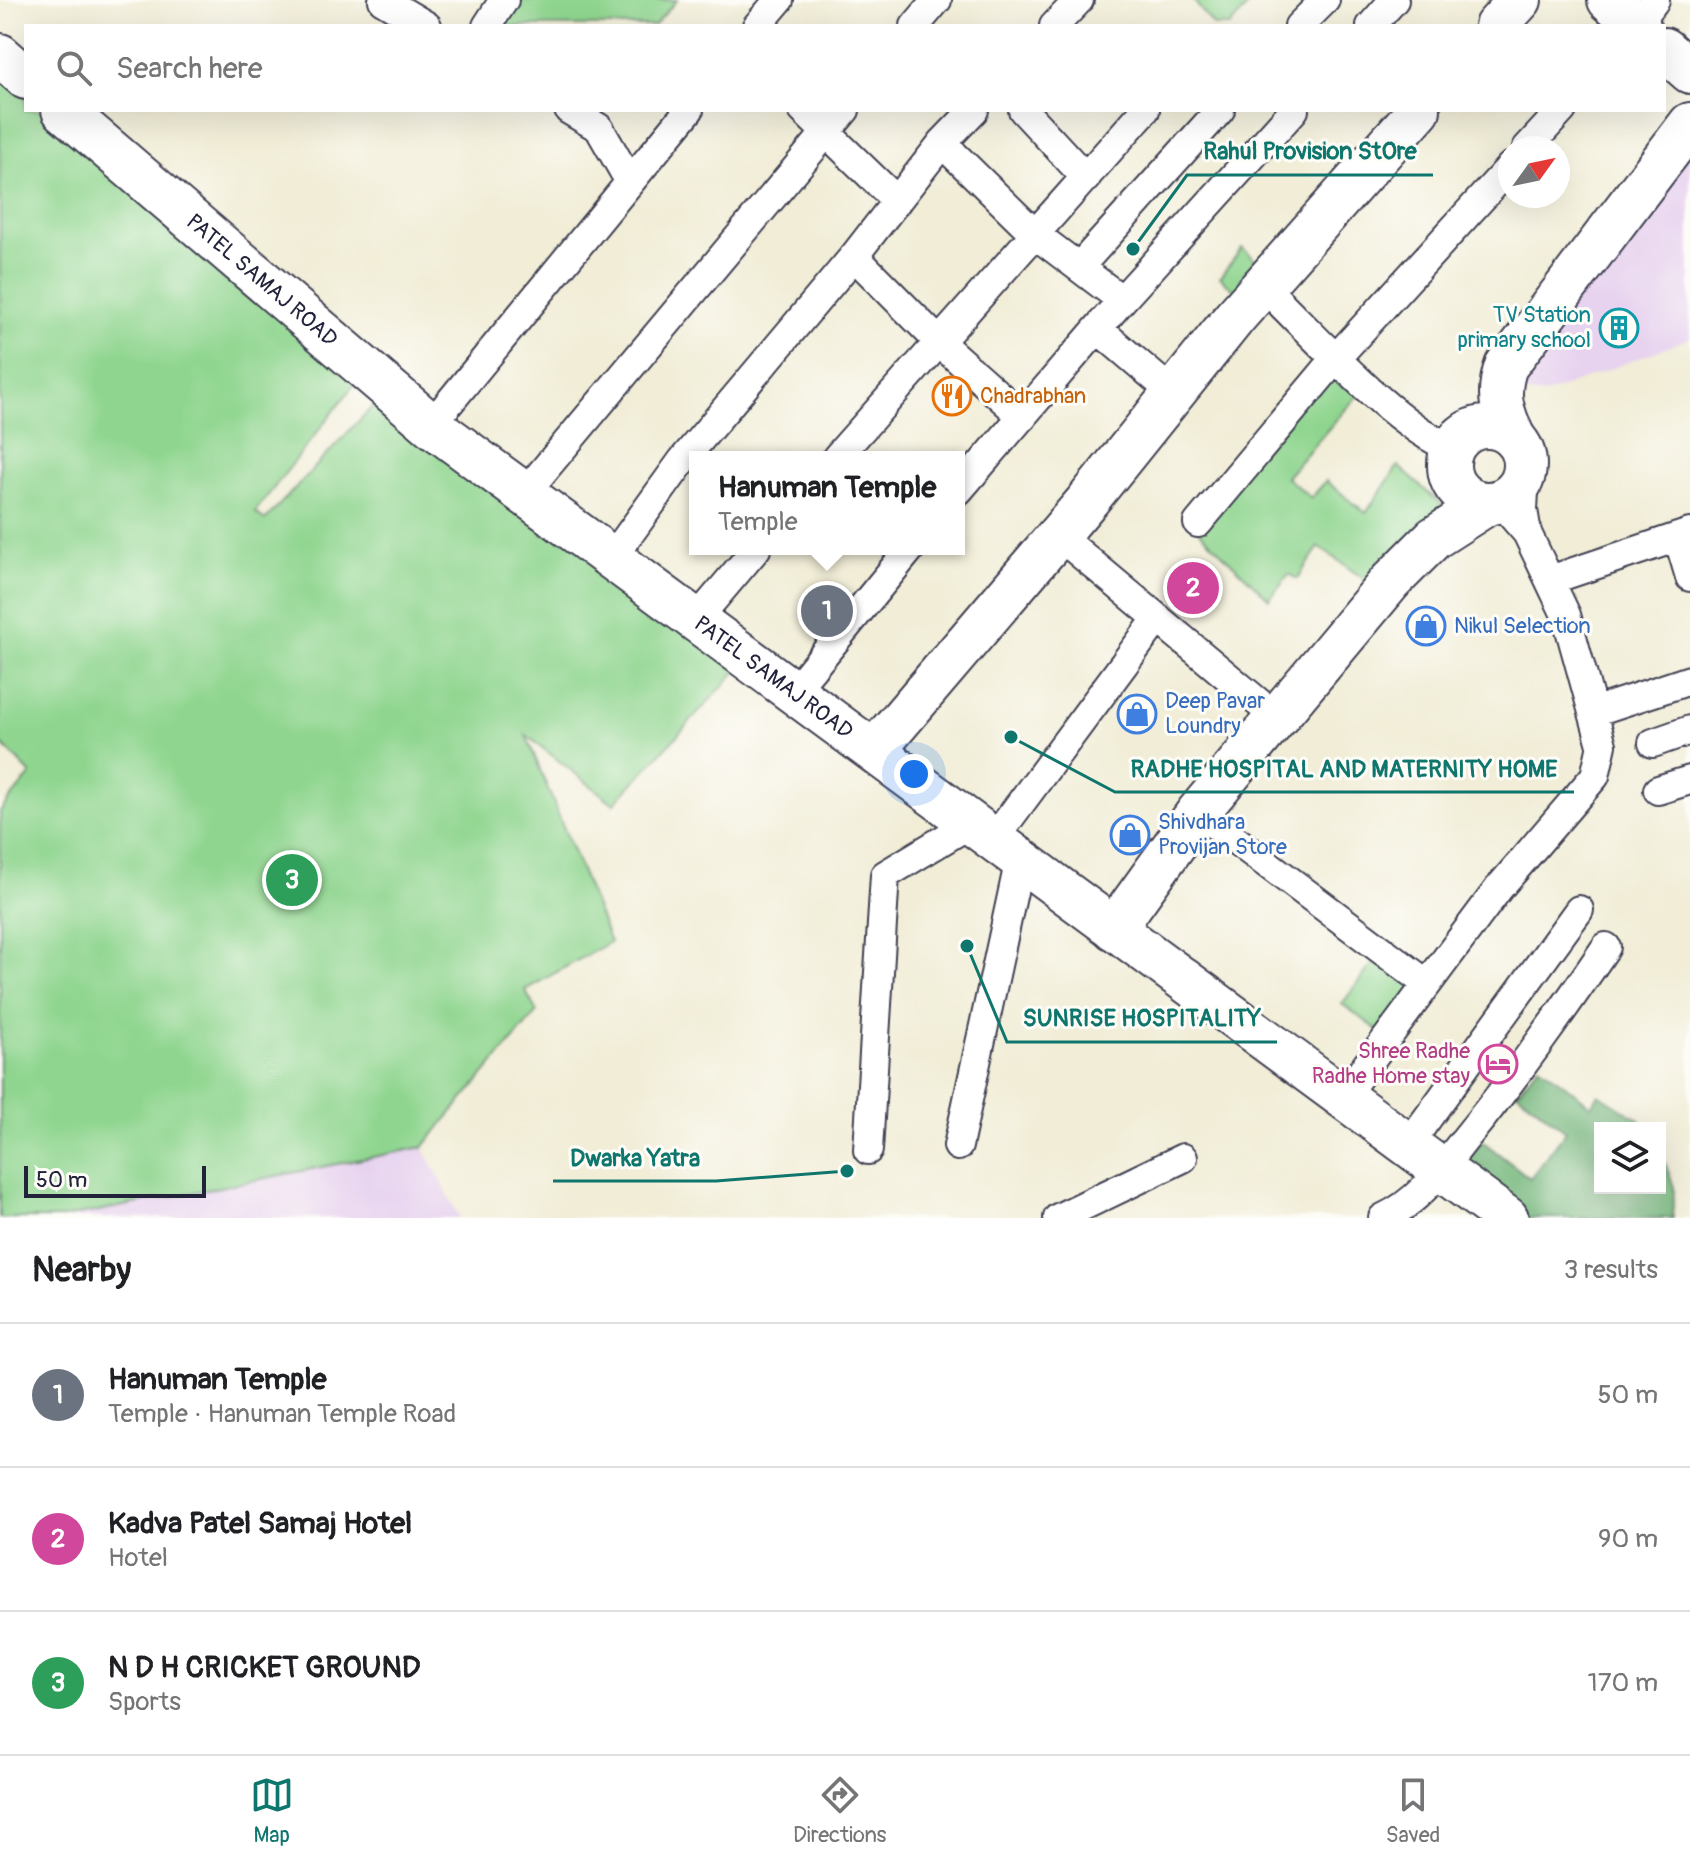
<!DOCTYPE html>
<html lang="en">
<head>
<meta charset="utf-8">
<style>
  :root { --surface:#fff; --page:#f6f6f6; --text:#202124; --muted:#757577; --line:#e0e0e0; --accent:#0f766e }
  body { margin:0; font-family:Pangolin,sans-serif; background:var(--page); color:var(--text) }
  .controls { position:absolute; right:24px; bottom:24px; display:grid; overflow:hidden; border-radius:0px; box-shadow:0 8px 32px #0002 }
  .controls button { width:72px; height:72px; display:grid; place-items:center; padding:0; border:0; border-bottom:2px solid var(--line); background:var(--surface); color:var(--text); font:40px sans-serif }
  .compass { position:absolute; left:1498px; top:136px; width:72px; height:72px; border-radius:50%; background:var(--surface); box-shadow:0 8px 32px #0002; rotate:57deg }
  .scale { position:absolute; left:24px; bottom:20px; width:182px; box-sizing:border-box; padding-left:8px; border:4px solid #22223b; border-top:0; font-size:22px; line-height:28px; white-space:nowrap; color:#22223b; -webkit-text-stroke:6px #fdfcf7; paint-order:stroke }
  .you { position:absolute; left:914px; top:774px; width:28px; height:28px; margin:-20px; border:6px solid #fff; border-radius:50%; background:#1a73e8; box-shadow:0 0 0 12px #1a73e833 }
  .badge { display:grid; place-items:center; width:52px; height:52px; border-radius:50%; background:var(--accent); color:#fff; font-size:26px; font-weight:700 }
  .pin { position:absolute; translate:-50% -50%; border:4px solid #fff; box-shadow:0 2px 8px #0006 }
  .popup { position:absolute; left:689px; top:451px; width:276px; height:104px; box-sizing:border-box; display:grid; place-content:center; border-radius:0px; background:var(--surface); filter:drop-shadow(0 2px 6px #0005); font-size:26px; white-space:nowrap; color:var(--muted) }
  .popup b { font-size:30px; color:var(--text) }
  .popup::after { content:''; position:absolute; left:50%; top:100%; margin-left:-16px; border:16px solid transparent; border-top-color:var(--surface) }
  .list { margin:0; padding:0; list-style:none }
  h2 { display:flex; justify-content:space-between; align-items:center; height:104px; margin:0; padding:0 32px; font-size:34px }
  h2 small { font-size:26px; font-weight:400; color:var(--muted) }
  .list li { display:grid; grid-template-columns:52px 1fr auto; gap:24px; align-items:center; box-sizing:border-box; height:144px; padding:0 32px; border-top:2px solid var(--line) }
  .list b { display:block; font-size:30px; white-space:nowrap }
  .list p { margin:0; font-size:26px; white-space:nowrap; color:var(--muted) }
  .list em { font-size:26px; font-style:normal; color:var(--muted) }
  .icon { flex:none; width:44px; height:44px; fill:none; stroke:currentColor; stroke-width:2; stroke-linecap:round; stroke-linejoin:round }
  .map { position:relative; flex:none; width:1690px; height:1218px; overflow:hidden }
  .search { position:absolute; background:var(--surface); box-shadow:0 8px 32px #0002; left:24px; right:24px; top:24px; height:88px; display:flex; align-items:center; gap:20px; box-sizing:border-box; padding:0 28px; border-radius:0px; color:var(--muted); font-size:30px }
  .sheet { height:536px; background:var(--surface) }
  nav { display:flex; justify-content:space-around; align-items:center; box-sizing:border-box; height:112px; border-top:2px solid var(--line); background:var(--surface); font-size:22px; color:var(--muted) }
  nav a { display:grid; justify-items:center; gap:4px }
  nav .on { color:var(--accent) }
  .map>svg:first-child { display:block }
</style>
</head>
<body>
<div class="map">
<svg width="1690" height="1218" viewBox="0 0 1690 1218">
  <rect width="100%" height="100%" fill="#fdfcf7"/>
  <filter id="ink" filterUnits="userSpaceOnUse"><feTurbulence type="fractalNoise" baseFrequency=".0125" numOctaves="2"/><feDisplacementMap in="SourceGraphic" scale="16" xChannelSelector="R" yChannelSelector="G"/><feConvolveMatrix kernelMatrix="1 2 1 2 8 2 1 2 1" color-interpolation-filters="sRGB"/></filter>
  <filter id="wash" filterUnits="userSpaceOnUse"><feTurbulence type="fractalNoise" baseFrequency=".006" numOctaves="4" result="noise"/><feDisplacementMap in="SourceGraphic" scale="32" xChannelSelector="R" yChannelSelector="G"/><feGaussianBlur stdDeviation="1.8" result="paint"/><feColorMatrix in="noise" values="0 0 0 0 0 0 0 0 0 0 0 0 0 0 0 0 0 1.4 0 .05"/><feComposite in="paint" operator="in"/></filter>
  <g filter="url(#wash)">
    <rect width="100%" height="100%" fill="#f1edd7"/>
    <path fill="#e7d2ef" d="M 1690,124 L 1690,338 L 1543,395 L 1500,389 Z
      M 423,1147 L 460,1218 L 63,1218 Z"/>
    <path fill="#8fd58f" stroke="#587c65" stroke-width="2" d="M 504,0 L 677,0 L 654,26 L 487,26 Z
      M 1193,0 L 1253,0 L 1230,26 L 1214,26 Z
      M 0,55 L 26,78 L 26,110 L 63,110 L 365,371 L 255,512 L 265,520 L 388,390 L 748,659 L 614,804 L 526,735 L 610,942 L 525,990 L 537,1012 L 423,1147 L 63,1218 L 0,1218 L 0,811 L 31,774 L 0,742 Z
      M 1242,248 L 1273,275 L 1242,298 L 1220,277 Z
      M 1337,357 L 1367,385 L 1286,477 L 1311,498 L 1326,481 L 1366,513 L 1398,466 L 1449,511 L 1382,592 L 1319,547 L 1297,579 L 1289,574 L 1269,599 L 1194,526 Z
      M 1382,951 L 1427,984 L 1388,1037 L 1342,1004 Z"/>
    <path fill="#73b67a" stroke="#4a6c5a" stroke-width="2" d="M 1539,1065 L 1591,1105 L 1599,1094 L 1638,1119 L 1646,1128 L 1600,1128 L 1600,1188 L 1660,1188 L 1660,1149 L 1674,1187 L 1673,1218 L 1508,1218 L 1453,1178 L 1482,1141 L 1530,1178 L 1566,1131 L 1517,1092 Z"/>
  </g>
  <g filter="url(#ink)">
    <g fill="none" stroke-linecap="round" stroke-linejoin="round">
      <defs>
        <path id="street" d="M 383,0 L 427,26
          M 487,26 L 504,0
          M 757,26 L 779,0
          M 915,26 L 937,0
          M 1054,26 L 1079,0
          M 1299,26 L 1325,0
          M 1371,26 L 1394,0
          M 1636,26 L 1655,0
          M 569,110 L 599,128 L 630,182
          M 803,110 L 897,201
          M 974,110 L 942,143 L 1036,235 L 1122,300
          M 1023,110 L 1086,178
          M 1527,148 L 1562,110
          M 854,256 L 942,143
          M 1079,267 L 1220,110
          M 1263,286 C 1310,331 1395,427 1452,448
          M 1099,330 L 1173,393
          M 431,425 L 689,110
          M 837,457 L 1145,110
          M 1525,472 L 1523,510 L 1527,533
          M 959,490 L 1122,300 L 1294,110
          M 524,494 L 845,110
          M 1198,523 L 1337,357 L 1510,167
          M 1058,535 L 1277,718
          M 1678,537 L 1690,577
          M 612,558 L 682,461 L 854,256 L 940,343 L 1023,417
          M 1550,580 L 1690,533
          M 696,620 L 756,549
          M 793,692 L 910,549
          M 1593,712 L 1690,680
          M 1653,743 L 1690,730
          M 1658,790 L 1690,780
          M 1198,812 L 1427,984
          M 994,839 L 1158,618
          M 1343,1097 L 1499,888 L 1595,776 L 1602,745 L 1566,615 L 1527,533 L 1507,510 L 1487,504
          M 1408,1145 L 1579,910
          M 958,1146 L 1020,859
          M 868,1150 L 885,875 L 971,823
          M 1058,1218 L 1183,1158
          M 1383,1218 C 1421,1201 1443,1166 1469,1134 C 1518,1074 1562,1012 1606,947"/>
        <g id="secondary">
          <path d="M 1609,0 L 1639,26"/>
          <path d="M 1496,26 L 1520,0"/>
          <path d="M 1664,49 L 1690,72"/>
          <path d="M 0,55 L 26,78"/>
          <path id="s1" d="M 63,110 L 431,425 L 1507,1218"/>
          <circle cx="1487" cy="465" r="38"/>
          <path d="M 1514,438 C 1502,411 1496,395 1506,366 L 1690,124"/>
          <path d="M 874,751 L 1088,500 L 1235,317 L 1419,110"/>
          <path d="M 1114,929 L 1198,812 L 1390,582 L 1434,538 L 1487,504"/>
        </g>
      </defs>
      <use href="#street" stroke="#414052" stroke-width="32"/>
      <use href="#secondary" stroke="#414052" stroke-width="46"/>
      <use href="#street" stroke="#fff" stroke-width="28"/>
      <use href="#secondary" stroke="#fff" stroke-width="42"/>
    </g>
  </g>
  <defs>
    <symbol id="building-ring" viewBox="-11 -11 22 22"><circle r="9.5" fill="#fdfcf7" stroke="#0f9aa8" stroke-width="1.5"/><path d="M-4-6H4V6H1V3H-1V6H-4ZM-2.5-4.3h1.7v1.8h-1.7ZM.8-4.3h1.7v1.8H.8ZM-2.5-1h1.7V.8h-1.7ZM.8-1h1.7V.8H.8Z" fill="#0f9aa8"/></symbol>
    <symbol id="restaurant-ring" viewBox="-11 -11 22 22"><circle r="9.5" fill="#fdfcf7" stroke="#e8710a" stroke-width="1.5"/><path d="M-5-6h1v4h1v-4h1v4h1v-4h1v5L-1.5 .5V6h-2V.5L-5-1ZM5-6V6H3V1.5H1.5Q1.5-4 5-6Z" fill="#e8710a"/></symbol>
    <symbol id="shop-ring" viewBox="-11 -11 22 22"><circle r="9.5" fill="#fdfcf7" stroke="#3f7fe0" stroke-width="1.5"/><path d="M-5-2.5h2.3a2.7 3.5 0 0 1 5.4 0H5L5.5 6h-11ZM-1.5-2.5h3a1.5 2.3 0 0 0-3 0Z" fill="#3f7fe0"/></symbol>
    <symbol id="hotel-ring" viewBox="-11 -11 22 22"><circle r="9.5" fill="#fdfcf7" stroke="#d1479c" stroke-width="1.5"/><path d="M-6-4.5h1.5V1H6V5H4.5V3h-9V5H-6ZM-4 0a1.8 1.8 0 1 1 3.6 0ZM.5 0V-2.5h3Q6-2.5 6 0Z" fill="#d1479c"/></symbol>
  </defs>
  <g fill-rule="evenodd">
    <use href="#building-ring" x="1597" y="306" width="44" height="44"/>
    <use href="#restaurant-ring" x="930" y="374" width="44" height="44"/>
    <use href="#shop-ring" x="1404" y="604" width="44" height="44"/>
    <use href="#shop-ring" x="1115" y="692" width="44" height="44"/>
    <use href="#shop-ring" x="1108" y="813" width="44" height="44"/>
    <use href="#hotel-ring" x="1476" y="1042" width="44" height="44"/>
  </g>
  <g text-anchor="middle" dominant-baseline="central" stroke-width="6" stroke-linejoin="round" paint-order="stroke">
    <g font-size="22" fill="#22223b" stroke="#fdfcf7">
      <text stroke="none"><textPath href="#s1" startOffset="262">PATEL SAMAJ ROAD</textPath></text>
      <text stroke="none"><textPath href="#s1" startOffset="910">PATEL SAMAJ ROAD</textPath></text>
    </g>
    <g font-size="22" fill="#0d838f" stroke="#fdfcf7" text-anchor="end">
      <text x="1591" y="315">TV Station<tspan x="1591" dy="25">primary school</tspan></text>
    </g>
    <g font-size="22" fill="#c56008" stroke="#fdfcf7" text-anchor="start">
      <text x="980" y="396">Chadrabhan</text>
    </g>
    <g font-size="22" fill="#366cbe" stroke="#fdfcf7" text-anchor="start">
      <text x="1454" y="626">Nikul Selection</text>
      <text x="1165" y="701">Deep Pavar<tspan x="1165" dy="25">Loundry</tspan></text>
      <text x="1158" y="822">Shivdhara<tspan x="1158" dy="25">Provijan Store</tspan></text>
    </g>
    <g font-size="22" fill="#b23c85" stroke="#fdfcf7" text-anchor="end">
      <text x="1470" y="1051">Shree Radhe<tspan x="1470" dy="25">Radhe Home stay</tspan></text>
    </g>
  </g>
  <path fill="none" stroke="#0f766e" stroke-width="3" d="M1133 249L1187 175H1433M1011 737L1115 792H1574M967 946L1007 1042H1277M847 1171L716 1181H553"/>
  <g fill="#0f766e" stroke="#fdfcf7" stroke-width="3">
    <circle cx="1133" cy="249" r="8"/>
    <circle cx="1011" cy="737" r="8"/>
    <circle cx="967" cy="946" r="8"/>
    <circle cx="847" cy="1171" r="8"/>
  </g>
  <g font-size="24" text-anchor="middle" font-weight="bold" fill="#0f766e" stroke="#fdfcf7" stroke-width="6" stroke-linejoin="round" paint-order="stroke">
    <text x="1310" y="159">Rahul Provision StOre</text>
    <text x="1344" y="777">RADHE HOSPITAL AND MATERNITY HOME</text>
    <text x="1142" y="1026">SUNRISE HOSPITALITY</text>
    <text x="635" y="1166">Dwarka Yatra</text>
  </g>
</svg>
<div class="controls">
<button><svg class="icon" aria-label="layers" viewBox="0 0 24 24"><path d="M12 4l9 5-9 5-9-5zM3 14l9 5 9-5"/></svg></button>
</div>
<svg class="compass" viewBox="-18 -18 36 36"><path d="M0-13l5 13h-10z" fill="#e53935"/><path d="M0 13l5-13h-10z" fill="#757577"/></svg>
<div class="scale">50 m</div>
<div class="you"></div>
<div class="pin badge" style="left:827px;top:611px;background:#6b7280">1</div>
<div class="popup"><b>Hanuman Temple</b>Temple</div>
<div class="pin badge" style="left:1193px;top:588px;background:#d1479c">2</div>
<div class="pin badge" style="left:292px;top:880px;background:#2e9e5b">3</div>
<div class="search"><svg class="icon" aria-label="search" viewBox="0 0 24 24"><circle cx="10" cy="10" r="6"/><path d="M15 15l6 6"/></svg>Search here</div>
</div>
<section class="sheet">
<h2>Nearby<small>3 results</small></h2>
<ul class="list">
<li><span class="badge" style="background:#6b7280">1</span><div><b>Hanuman Temple</b><p>Temple · Hanuman Temple Road</p></div><em>50 m</em></li>
<li><span class="badge" style="background:#d1479c">2</span><div><b>Kadva Patel Samaj Hotel</b><p>Hotel</p></div><em>90 m</em></li>
<li><span class="badge" style="background:#2e9e5b">3</span><div><b>N D H CRICKET GROUND</b><p>Sports</p></div><em>170 m</em></li>
</ul>
</section>
<nav>
<a class="on"><svg class="icon" aria-label="map" viewBox="0 0 24 24"><path d="M3 6l6-2 6 2 6-2v14l-6 2-6-2-6 2zM9 4v14M15 6v14"/></svg>Map</a>
<a><svg class="icon" aria-label="directions" viewBox="0 0 24 24"><path d="M12 3l9 9-9 9-9-9zM9 14v-3h6M13 9l2 2-2 2"/></svg>Directions</a>
<a><svg class="icon" aria-label="saved" viewBox="0 0 24 24"><path d="M7 4h10v16l-5-4-5 4z"/></svg>Saved</a>
</nav>
</body>
</html>
